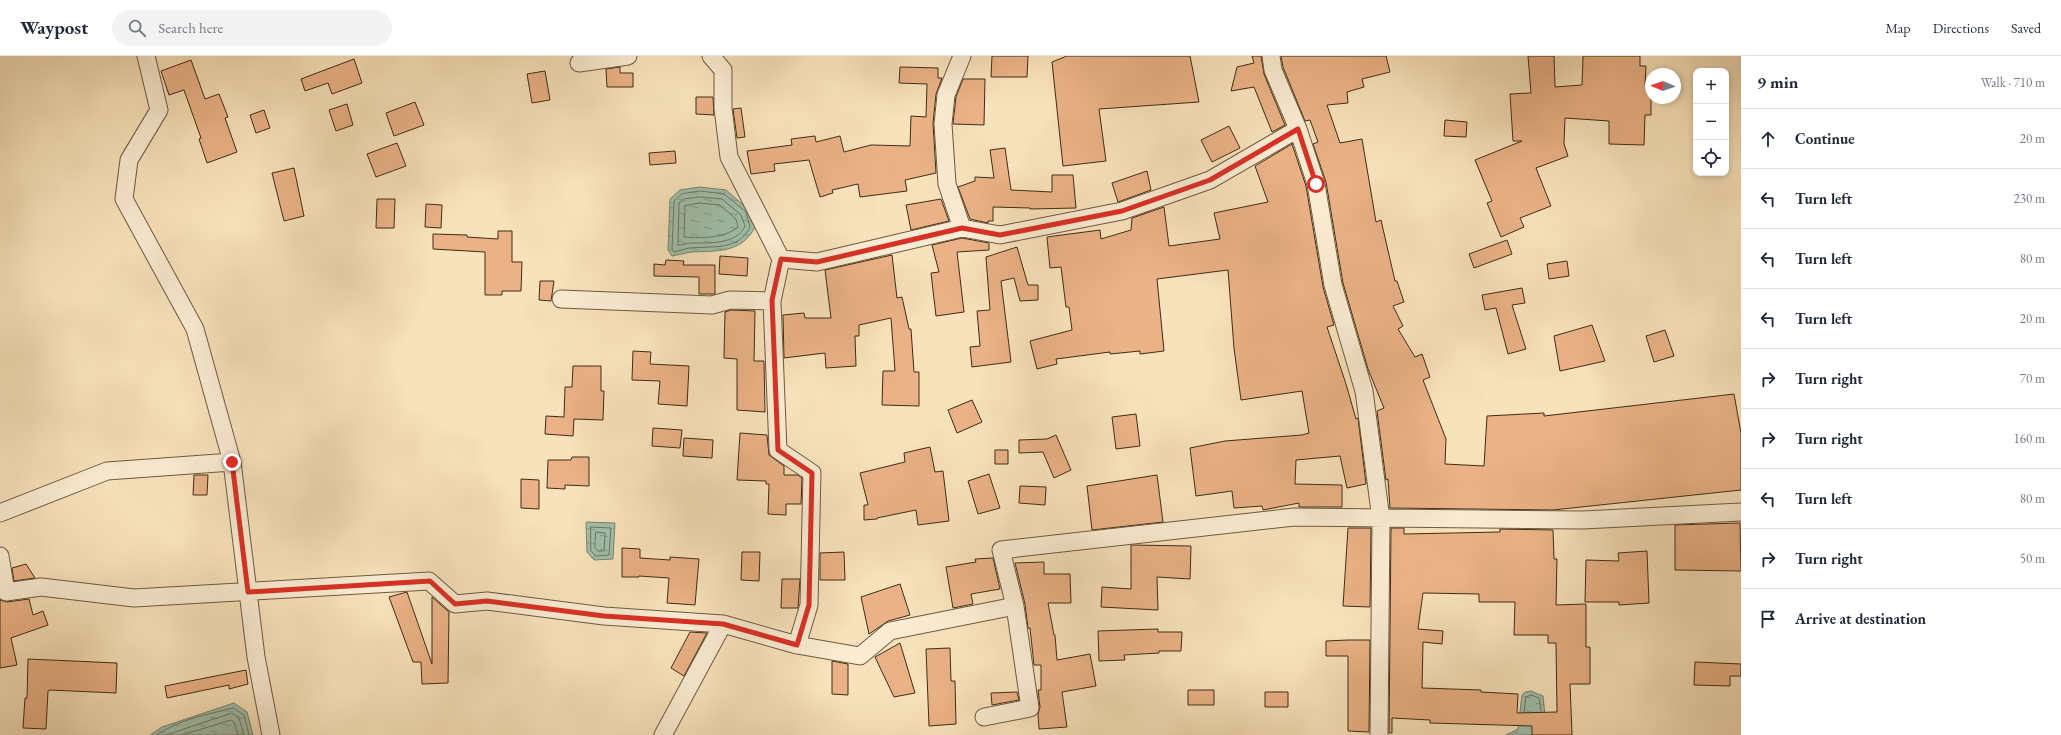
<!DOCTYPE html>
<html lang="en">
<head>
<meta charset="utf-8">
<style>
  :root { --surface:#fff; --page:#f2f2f3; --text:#1f2937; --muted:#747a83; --line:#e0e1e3 }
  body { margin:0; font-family:"EB Garamond",serif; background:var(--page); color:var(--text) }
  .controls { position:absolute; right:12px; top:12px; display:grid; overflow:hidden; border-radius:8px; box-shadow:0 2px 6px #0003 }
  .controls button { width:36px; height:36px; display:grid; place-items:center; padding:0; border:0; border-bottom:1px solid var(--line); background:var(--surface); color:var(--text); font:20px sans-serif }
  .compass { position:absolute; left:1645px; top:12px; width:36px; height:36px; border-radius:50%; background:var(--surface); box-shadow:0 2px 6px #0003; rotate:272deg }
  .stop { position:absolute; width:12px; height:12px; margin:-9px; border:3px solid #d93025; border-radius:50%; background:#fff }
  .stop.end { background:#d93025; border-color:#fff; box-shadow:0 1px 4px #0008 }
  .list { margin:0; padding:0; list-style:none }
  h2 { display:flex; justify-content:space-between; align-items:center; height:52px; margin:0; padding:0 16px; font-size:17px }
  h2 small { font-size:13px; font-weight:400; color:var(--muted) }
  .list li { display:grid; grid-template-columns:26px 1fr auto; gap:12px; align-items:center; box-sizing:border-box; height:60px; padding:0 16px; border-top:1px solid var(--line) }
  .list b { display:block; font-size:15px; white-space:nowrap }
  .list em { font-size:13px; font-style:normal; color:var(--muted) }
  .icon { flex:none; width:22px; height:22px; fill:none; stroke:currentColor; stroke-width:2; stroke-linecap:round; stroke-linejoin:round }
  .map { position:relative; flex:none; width:1741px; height:679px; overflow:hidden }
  header { display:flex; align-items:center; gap:24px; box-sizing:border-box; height:56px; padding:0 20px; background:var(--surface); border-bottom:1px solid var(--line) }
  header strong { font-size:19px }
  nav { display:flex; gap:22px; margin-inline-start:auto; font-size:14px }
  .search { width:280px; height:36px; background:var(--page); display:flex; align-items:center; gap:10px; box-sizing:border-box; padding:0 14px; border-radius:22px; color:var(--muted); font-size:15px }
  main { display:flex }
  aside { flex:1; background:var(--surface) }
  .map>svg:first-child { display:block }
</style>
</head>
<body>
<header>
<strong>Waypost</strong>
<div class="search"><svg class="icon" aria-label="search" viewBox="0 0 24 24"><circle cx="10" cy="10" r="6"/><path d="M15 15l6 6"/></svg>Search here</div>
<nav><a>Map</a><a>Directions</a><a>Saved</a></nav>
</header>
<main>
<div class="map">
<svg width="1741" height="679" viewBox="0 0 1741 679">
  <defs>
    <pattern id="water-ripples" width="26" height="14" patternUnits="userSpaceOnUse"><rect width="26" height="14" fill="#9fbfab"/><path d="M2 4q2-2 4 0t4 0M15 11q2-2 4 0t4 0" fill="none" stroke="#839b8a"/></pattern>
  </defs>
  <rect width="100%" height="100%" fill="#f8e2bb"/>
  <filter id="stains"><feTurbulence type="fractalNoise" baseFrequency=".005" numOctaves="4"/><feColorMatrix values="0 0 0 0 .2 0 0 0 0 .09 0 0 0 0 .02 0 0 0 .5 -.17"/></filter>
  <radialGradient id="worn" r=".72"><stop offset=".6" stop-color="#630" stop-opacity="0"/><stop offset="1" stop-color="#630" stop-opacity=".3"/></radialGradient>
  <path fill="url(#water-ripples)" stroke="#79846f" d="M 699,131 L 726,134 L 749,154 L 755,171 C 742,197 717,195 691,196 C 685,197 678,199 672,200 L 668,194 L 670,143 L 680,134 Z
    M 586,466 L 615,467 L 613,503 L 594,504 L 587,496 Z
    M 1531,635 L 1543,640 L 1547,679 L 1506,679 L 1518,673 L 1522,639 L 1525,636 Z
    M 234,647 L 247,656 L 253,679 L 150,679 L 162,671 Z"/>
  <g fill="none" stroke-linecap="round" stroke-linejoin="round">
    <path stroke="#707660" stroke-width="1" d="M 700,135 L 724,138 L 746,156 L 750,171 C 739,195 711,190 689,192 C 684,193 679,195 674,196 L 672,193 L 674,145 L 682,138 Z
      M 700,141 L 722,143 L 741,159 L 745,170 C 737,189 707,187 690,187 C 686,188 682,189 678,189 L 679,147 L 684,143 Z
      M 700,147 L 720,149 L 736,163 L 738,171 C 723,183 702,182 684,181 L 685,150 Z
      M 591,471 L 611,472 L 609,499 L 596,500 L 591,495 Z
      M 596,476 L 605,477 L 604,495 L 598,495 L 595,492 Z
      M 1524,656 L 1526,641 L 1531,639 L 1539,642 L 1541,655
      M 157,679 C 178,664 208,658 233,652 L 244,659 L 249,679
      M 166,679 L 232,657 L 239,662 L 244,679
      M 182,679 L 231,664 L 234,666 L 238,679"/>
  </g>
  <path fill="#eab286" stroke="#402c15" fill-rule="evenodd" d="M 992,0 L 1028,0 L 1027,21 L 991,21 Z
    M 1067,0 L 1190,0 L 1199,46 L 1099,53 L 1106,105 L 1063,110 L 1052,6 Z
    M 1252,0 L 1261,0 L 1264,18 L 1285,69 L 1272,76 L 1254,31 L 1231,35 L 1237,11 L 1254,7 Z
    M 1281,0 L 1386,0 L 1390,16 L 1362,23 L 1364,31 L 1347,36 L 1348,47 L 1327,49 L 1340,87 L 1362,83 L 1376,166 L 1381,164 L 1395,225 L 1397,225 L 1404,246 L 1393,250 L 1403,270 L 1398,273 L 1415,301 L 1422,298 L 1430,321 L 1423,324 L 1446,383 L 1445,408 L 1484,410 L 1487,360 L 1544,357 L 1544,360 L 1734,338 L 1741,377 L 1741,434 L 1553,454 L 1390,452 L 1388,423 L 1386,424 L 1377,355 L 1384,352 L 1368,313 L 1343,227 L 1326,126 L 1313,88 L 1318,86 L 1310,64 L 1305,65 L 1283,11 Z
    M 1528,0 L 1554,0 L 1555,31 L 1582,29 L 1583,0 L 1640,0 L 1640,10 L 1646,10 L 1645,29 L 1651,29 L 1651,59 L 1645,59 L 1644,89 L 1609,88 L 1609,65 L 1565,62 L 1564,88 L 1568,100 L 1536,112 L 1551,150 L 1520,162 L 1524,171 L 1501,181 L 1487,147 L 1492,145 L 1475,104 L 1522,85 L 1513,85 L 1510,38 L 1531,37 Z
    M 354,3 L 362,27 L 332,38 L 328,27 L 305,35 L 301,23 Z
    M 191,4 L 205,43 L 219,38 L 228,61 L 225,62 L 237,96 L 207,107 L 199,83 L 201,82 L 184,34 L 169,39 L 161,15 Z
    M 620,11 L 620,17 L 633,17 L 633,31 L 607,31 L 606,13 Z
    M 900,11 L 938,12 L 938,22 L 942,22 L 936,38 L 933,67 L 936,117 L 905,124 L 907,135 L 860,141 L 858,128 L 832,134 L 833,137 L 820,141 L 809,104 L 774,108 L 775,115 L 751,118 L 747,95 L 792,89 L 791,83 L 815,80 L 816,86 L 840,80 L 844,96 L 871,89 L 910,90 L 911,60 L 926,61 L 927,28 L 899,27 Z
    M 545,15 L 550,44 L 532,47 L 527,18 Z
    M 963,23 L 985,23 L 984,69 L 953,68 L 956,41 Z
    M 696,41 L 713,41 L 714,59 L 696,58 Z
    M 415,46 L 424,69 L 394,80 L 386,57 Z
    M 347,48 L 353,69 L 336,75 L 329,54 Z
    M 741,52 L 745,81 L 737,82 L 733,53 Z
    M 264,54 L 270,72 L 256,77 L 250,59 Z
    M 1445,64 L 1467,66 L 1466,81 L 1444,80 Z
    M 1229,70 L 1240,92 L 1212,106 L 1201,84 Z
    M 397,87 L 406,110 L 376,121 L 367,98 Z
    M 1292,88 L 1306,130 L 1323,231 L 1334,269 L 1327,271 L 1346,328 L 1356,363 L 1358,362 L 1366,428 L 1347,432 L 1340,400 L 1296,404 L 1295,428 L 1342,429 L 1342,451 L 1299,451 L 1299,447 L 1263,454 L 1262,450 L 1234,452 L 1232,435 L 1196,440 L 1190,392 L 1225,385 L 1302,379 L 1309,377 L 1302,335 L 1241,344 L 1234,292 L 1228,214 L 1157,223 L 1164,295 L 1140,298 L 1140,295 L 1110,298 L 1110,296 L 1056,303 L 1057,308 L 1037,313 L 1030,285 L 1072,274 L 1069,251 L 1066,251 L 1061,211 L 1050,212 L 1047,181 L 1100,174 L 1101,183 L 1131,174 L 1132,162 L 1164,151 L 1169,190 L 1220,183 L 1214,157 L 1268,146 L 1255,110 Z
    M 1005,92 L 1011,134 L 1052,136 L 1052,119 L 1073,119 L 1076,152 L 1030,153 L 1030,152 L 993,151 L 993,165 L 988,165 L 988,167 L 970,163 L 958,131 L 975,125 L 975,121 L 994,122 L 990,94 Z
    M 675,95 L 676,107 L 650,109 L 649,97 Z
    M 294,112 L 304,160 L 284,165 L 272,117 Z
    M 1147,115 L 1151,134 L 1118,146 L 1112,127 Z
    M 377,143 L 395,143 L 394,172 L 376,172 Z
    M 941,143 L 949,165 L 911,174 L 906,149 Z
    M 426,148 L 442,149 L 441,172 L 425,171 Z
    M 498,175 L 512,175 L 512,206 L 522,206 L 521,235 L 502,235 L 502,239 L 485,239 L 485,196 L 433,193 L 433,178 L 467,179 L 467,181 L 498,183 Z
    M 962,182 L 989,187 L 989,194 L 957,196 L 964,256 L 936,260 L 931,217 L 939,216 L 932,189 Z
    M 1507,184 L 1512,198 L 1474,212 L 1469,198 Z
    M 1017,191 L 1028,229 L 1038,229 L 1038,244 L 1020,245 L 1014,222 L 1001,225 L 1011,306 L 972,311 L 970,291 L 980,290 L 977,255 L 990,254 L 986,201 Z
    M 892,199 L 897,242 L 902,241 L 909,273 L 911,273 L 914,316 L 919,316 L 919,350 L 882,349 L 883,315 L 895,315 L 891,262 L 859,269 L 859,280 L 855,280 L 856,310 L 826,312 L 825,297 L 784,302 L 783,259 L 804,257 L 805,262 L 831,262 L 825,214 Z
    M 720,200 L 748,202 L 747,220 L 719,218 Z
    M 666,204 L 684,205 L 683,209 L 715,209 L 715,238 L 699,238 L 699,221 L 654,220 L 654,208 L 665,209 Z
    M 1567,205 L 1569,220 L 1549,223 L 1547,208 Z
    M 540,225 L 554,225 L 551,245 L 539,244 Z
    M 1522,232 L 1525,247 L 1512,249 L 1526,293 L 1508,298 L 1496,252 L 1485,254 L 1482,239 Z
    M 731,254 L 755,255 L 754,305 L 764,305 L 765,356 L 737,354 L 737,303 L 724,302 L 725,256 Z
    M 1592,269 L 1605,305 L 1560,315 L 1554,280 Z
    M 1665,274 L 1674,300 L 1654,306 L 1646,280 Z
    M 633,295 L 651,296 L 650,308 L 689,310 L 687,350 L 658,348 L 660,325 L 632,324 Z
    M 573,310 L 601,310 L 601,335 L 604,335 L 603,364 L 574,363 L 573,380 L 545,378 L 546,360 L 564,361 L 565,331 L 572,331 Z
    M 972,344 L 982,366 L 957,377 L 948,354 Z
    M 1136,358 L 1140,390 L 1116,393 L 1112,361 Z
    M 653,372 L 682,374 L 680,392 L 652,390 Z
    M 740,377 L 767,379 L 769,399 L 784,410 L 784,419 L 798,419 L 802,422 L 801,448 L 786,448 L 786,459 L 768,458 L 769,428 L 766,428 L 766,425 L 737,424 Z
    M 1056,379 L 1071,414 L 1054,422 L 1043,396 L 1019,397 L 1019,384 L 1047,383 Z
    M 684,382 L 713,384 L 712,402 L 683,400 Z
    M 930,391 L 935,416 L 943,415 L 949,465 L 918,469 L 916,454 L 877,462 L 877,463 L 864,464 L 864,449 L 868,449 L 860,417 L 905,406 L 904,397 Z
    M 995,394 L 1008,394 L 1008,408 L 995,408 Z
    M 572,401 L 589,401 L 589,430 L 565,429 L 565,433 L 547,432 L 548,404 L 571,404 Z
    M 989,418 L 1000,452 L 978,458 L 968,425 Z
    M 194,419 L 208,419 L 207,439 L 193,439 Z
    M 1157,419 L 1163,466 L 1092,474 L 1087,430 Z
    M 521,423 L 539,424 L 539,453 L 521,452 Z
    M 1020,430 L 1046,431 L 1045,449 L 1019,447 Z
    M 1740,467 L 1741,515 L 1675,514 L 1675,469 Z
    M 1348,472 L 1371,472 L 1370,551 L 1343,550 Z
    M 1391,472 L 1404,472 L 1404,478 L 1500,476 L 1500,473 L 1553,474 L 1554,503 L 1557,503 L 1556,549 L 1586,548 L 1586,591 L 1590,591 L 1590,628 L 1570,628 L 1572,679 L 1532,679 L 1532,670 L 1430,667 L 1430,664 L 1392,662 L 1392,677 L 1389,677 ZM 1423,537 L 1479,538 L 1479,546 L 1515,546 L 1514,579 L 1548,579 L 1548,587 L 1556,587 L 1557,656 L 1517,657 L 1518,638 L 1481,636 L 1481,634 L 1422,632 L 1423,586 L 1442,588 L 1443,575 L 1418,573 Z
    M 1131,489 L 1191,490 L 1190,523 L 1157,521 L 1158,554 L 1101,551 L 1102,531 L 1131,533 Z
    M 622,492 L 640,493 L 640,502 L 670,504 L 670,501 L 699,503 L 695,549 L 667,547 L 669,522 L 639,520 L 639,521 L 622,521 Z
    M 1647,495 L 1649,547 L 1619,549 L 1619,546 L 1585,546 L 1586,504 L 1619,505 L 1618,497 Z
    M 742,496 L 760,496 L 759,525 L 741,524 Z
    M 844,496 L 845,524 L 820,524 L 820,497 Z
    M 993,502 L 1000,533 L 971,538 L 973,548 L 953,552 L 946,511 L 976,506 L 975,503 Z
    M 1044,506 L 1044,518 L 1070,518 L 1071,547 L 1048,547 L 1054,579 L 1055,579 L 1057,604 L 1090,598 L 1096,630 L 1062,636 L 1067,671 L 1039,673 L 1038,658 L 1040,651 L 1038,634 L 1041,634 L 1041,609 L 1034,609 L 1030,572 L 1028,572 L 1025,548 L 1015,507 Z
    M 26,508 L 35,522 L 14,525 L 12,512 Z
    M 782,523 L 800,523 L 798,552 L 781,552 Z
    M 900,528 L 910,559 L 888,565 L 869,578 L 861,541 Z
    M 407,536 L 432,608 L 432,541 L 449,556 L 448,627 L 422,628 L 421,606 L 413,606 L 389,541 Z
    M 29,543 L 33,559 L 43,555 L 48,569 L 11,582 L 17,609 L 0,612 L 0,544 L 7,546 Z
    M 1158,573 L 1158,576 L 1182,576 L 1181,595 L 1159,595 L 1159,597 L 1124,599 L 1125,604 L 1099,605 L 1098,575 Z
    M 690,576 L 707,577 L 684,620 L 671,612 Z
    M 1348,584 L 1370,584 L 1369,676 L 1348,675 L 1348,600 L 1326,600 L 1326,585 Z
    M 900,587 L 915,637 L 894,641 L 875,601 Z
    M 950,592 L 951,625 L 955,625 L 956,668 L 929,670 L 926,593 Z
    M 28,603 L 117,607 L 116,637 L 50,634 L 48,635 L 46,673 L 23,672 L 25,642 L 27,642 Z
    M 832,605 L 848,608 L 848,639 L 832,638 Z
    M 1695,606 L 1741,608 L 1741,620 L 1730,620 L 1730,630 L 1694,629 Z
    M 246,614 L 248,628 L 229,633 L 229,629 L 167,642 L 165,630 Z
    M 1188,634 L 1214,634 L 1214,649 L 1188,649 Z
    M 1017,636 L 1019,644 L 992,649 L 991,637 Z
    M 1265,636 L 1288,636 L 1288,651 L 1265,651 Z"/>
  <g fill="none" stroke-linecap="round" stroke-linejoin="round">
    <defs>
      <path id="minor" d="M 146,0 L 159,54 L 129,104 L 124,143 L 195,273 L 232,406 L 256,601 L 271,679
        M 711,0 L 723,14 L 723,52 L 729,101 L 781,203 L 772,245 L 778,394 L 812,417 L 809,549 L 797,589
        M 1271,0 L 1273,14 L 1298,73 L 1316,128 L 1333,229 L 1364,335 L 1381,463 L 1379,679
        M 579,7 L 628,0
        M 962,172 L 947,128 L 943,68 L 946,39 L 962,0
        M 781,203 L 817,206 L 962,172 L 1000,179 L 1122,155 L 1210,124 L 1298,73
        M 561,243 L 712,249 L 730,244 L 772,245
        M 0,457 L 107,415 L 232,406
        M 0,500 L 6,536 L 41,531 L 134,542 L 429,525 L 455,548 L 487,545 L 604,560 L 723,568 L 797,589 L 860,600 L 890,575 L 1015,550 L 1030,652 L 984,661
        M 1015,550 L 1001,494 L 1294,461 L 1583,464 L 1741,456
        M 663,679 L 723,568"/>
    </defs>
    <use href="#minor" stroke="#6e5a3e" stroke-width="19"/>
    <use href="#minor" stroke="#faecd3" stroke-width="17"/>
  </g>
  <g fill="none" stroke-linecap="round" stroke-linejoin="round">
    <path stroke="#d93025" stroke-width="5" d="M 232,406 L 248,536 L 430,525 L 455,548 L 487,545 L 604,560 L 723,568 L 797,589 L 809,549 L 812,417 L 778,394 L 772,244 L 781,203 L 817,206 L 962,172 L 1000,179 L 1122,155 L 1210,124 L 1298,73 L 1316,128"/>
  </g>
  <rect width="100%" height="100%" filter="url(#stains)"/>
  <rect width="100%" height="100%" fill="url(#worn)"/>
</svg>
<div class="controls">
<button>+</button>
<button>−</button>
<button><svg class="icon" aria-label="locate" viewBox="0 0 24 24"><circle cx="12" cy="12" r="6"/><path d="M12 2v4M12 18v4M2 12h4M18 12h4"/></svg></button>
</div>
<svg class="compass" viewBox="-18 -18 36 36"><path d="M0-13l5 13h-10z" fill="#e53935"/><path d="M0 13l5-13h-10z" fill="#747a83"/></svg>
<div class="stop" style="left:1316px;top:128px"></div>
<div class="stop end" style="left:232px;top:406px"></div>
</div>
<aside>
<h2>9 min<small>Walk · 710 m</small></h2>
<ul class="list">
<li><svg class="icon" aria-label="ahead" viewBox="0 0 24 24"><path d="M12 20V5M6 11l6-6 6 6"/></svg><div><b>Continue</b></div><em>20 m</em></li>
<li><svg class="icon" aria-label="left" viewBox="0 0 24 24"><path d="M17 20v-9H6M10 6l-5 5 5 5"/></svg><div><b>Turn left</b></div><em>230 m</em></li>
<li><svg class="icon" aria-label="left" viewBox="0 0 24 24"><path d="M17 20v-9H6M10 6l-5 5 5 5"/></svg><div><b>Turn left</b></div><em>80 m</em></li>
<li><svg class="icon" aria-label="left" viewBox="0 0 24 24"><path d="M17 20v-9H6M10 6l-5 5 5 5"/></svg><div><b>Turn left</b></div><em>20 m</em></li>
<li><svg class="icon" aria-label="right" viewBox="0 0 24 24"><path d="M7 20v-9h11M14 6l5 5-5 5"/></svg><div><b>Turn right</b></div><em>70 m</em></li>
<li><svg class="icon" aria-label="right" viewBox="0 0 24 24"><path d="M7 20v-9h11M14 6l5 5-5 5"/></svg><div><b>Turn right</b></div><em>160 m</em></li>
<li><svg class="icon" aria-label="left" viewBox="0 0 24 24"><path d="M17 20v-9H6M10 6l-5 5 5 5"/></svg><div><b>Turn left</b></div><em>80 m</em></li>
<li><svg class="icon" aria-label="right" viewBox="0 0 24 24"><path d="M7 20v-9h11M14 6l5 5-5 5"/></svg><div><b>Turn right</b></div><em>50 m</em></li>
<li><svg class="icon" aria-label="arrive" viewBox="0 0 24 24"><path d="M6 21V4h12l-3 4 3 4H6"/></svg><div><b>Arrive at destination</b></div></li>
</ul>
</aside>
</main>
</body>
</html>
